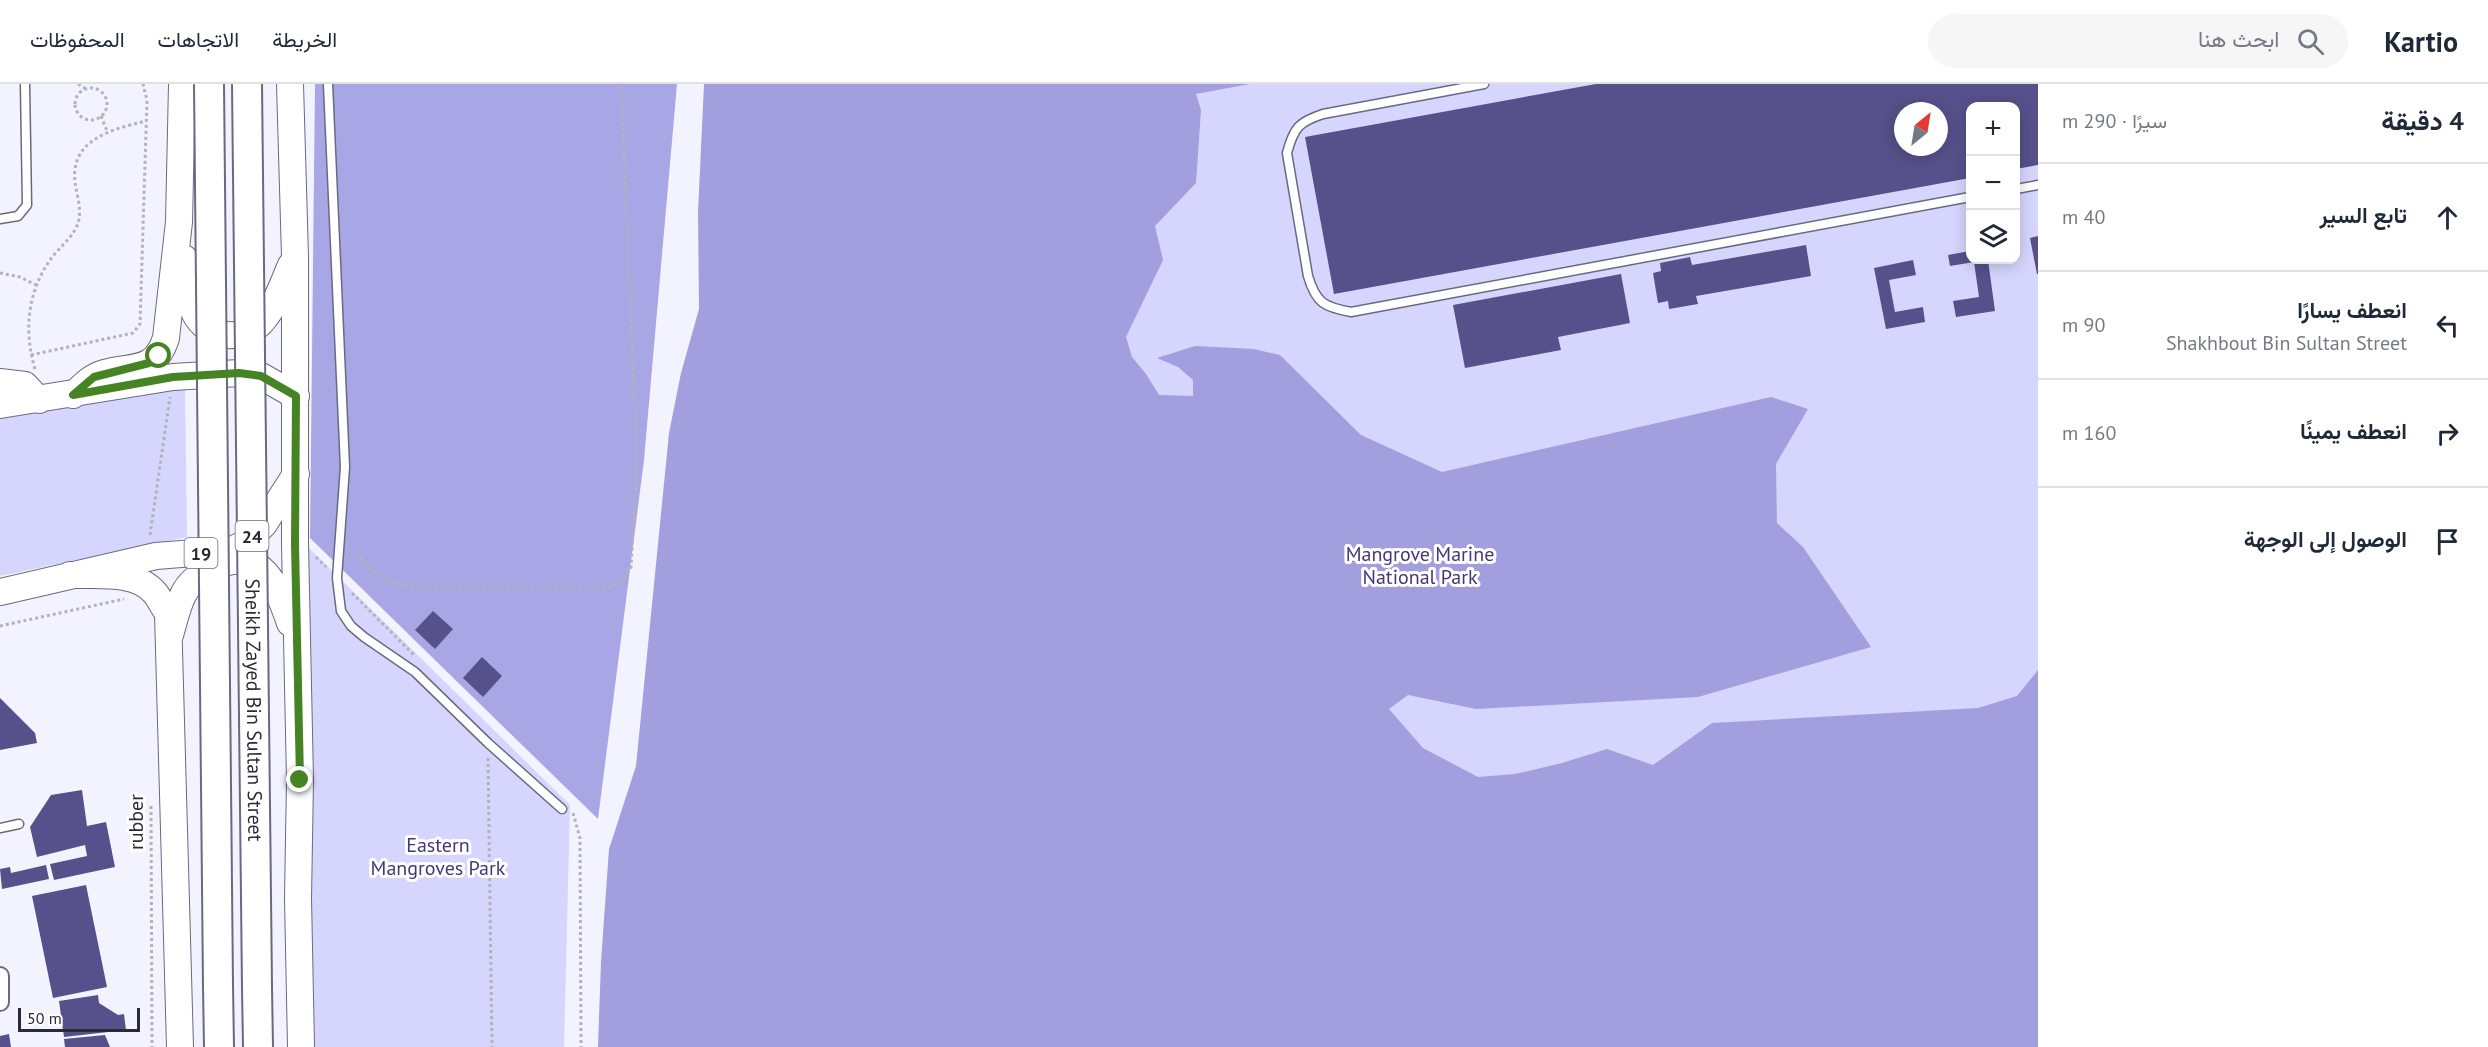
<!DOCTYPE html>
<html lang="ar">
<head>
<meta charset="utf-8">
<style>
  :root { --surface:#fff; --page:#f6f6f7; --text:#1f2937; --muted:#747a83; --line:#e0e1e3 }
  body { margin:0; font-family:"PT Sans",Vazirmatn,sans-serif; background:var(--page); color:var(--text); direction:rtl }
  .controls { position:absolute; right:18px; top:18px; display:grid; overflow:hidden; border-radius:12px; box-shadow:0 3px 15px #0003 }
  .controls button { width:54px; height:54px; display:grid; place-items:center; padding:0; border:0; border-bottom:2px solid var(--line); background:var(--surface); color:var(--text); font:30px sans-serif }
  .compass { position:absolute; left:1894px; top:18px; width:54px; height:54px; border-radius:50%; background:var(--surface); box-shadow:0 3px 15px #0003; rotate:30deg }
  .scale { position:absolute; left:18px; bottom:15px; width:122px; box-sizing:border-box; padding-left:6px; border:3px solid #2a2a35; border-top:0; font-size:16px; line-height:21px; white-space:nowrap; color:#2a2a35; -webkit-text-stroke:4px #fff; paint-order:stroke }
  .stop { position:absolute; width:18px; height:18px; margin:-14px; border:4px solid #468322; border-radius:50%; background:#fff }
  .stop.end { background:#468322; border-color:#fff; box-shadow:0 2px 6px #0008 }
  .list { margin:0; padding:0; list-style:none }
  h2 { display:flex; justify-content:space-between; align-items:center; height:78px; margin:0; padding:0 24px; font-size:26px }
  h2 small { font-size:20px; font-weight:400; color:var(--muted) }
  .list li { display:grid; grid-template-columns:39px 1fr auto; gap:18px; align-items:center; box-sizing:border-box; height:108px; padding:0 24px; border-top:2px solid var(--line) }
  .list b { display:block; font-size:22px; white-space:nowrap }
  .list p { margin:0; font-size:20px; white-space:nowrap; color:var(--muted) }
  .list em { font-size:20px; font-style:normal; color:var(--muted) }
  .icon { flex:none; width:33px; height:33px; fill:none; stroke:currentColor; stroke-width:2; stroke-linecap:round; stroke-linejoin:round }
  .map { position:relative; flex:none; width:2038px; height:963px; overflow:hidden; direction:ltr }
  header { display:flex; align-items:center; gap:36px; box-sizing:border-box; height:84px; padding:0 30px; background:var(--surface); border-bottom:2px solid var(--line) }
  header strong { font-size:28px }
  nav { display:flex; gap:33px; margin-inline-start:auto; font-size:21px }
  .search { width:420px; height:54px; background:var(--page); display:flex; align-items:center; gap:15px; box-sizing:border-box; padding:0 21px; border-radius:33px; color:var(--muted); font-size:22px }
  main { display:flex }
  aside { flex:1; background:var(--surface) }
  .map>svg:first-child { display:block }
</style>
</head>
<body>
<header>
<strong>Kartio</strong>
<div class="search"><svg class="icon" aria-label="search" viewBox="0 0 24 24"><circle cx="10" cy="10" r="6"/><path d="M15 15l6 6"/></svg>ابحث هنا</div>
<nav><a>الخريطة</a><a>الاتجاهات</a><a>المحفوظات</a></nav>
</header>
<main>
<aside>
<h2>4 دقيقة<small>سيرًا · 290 m</small></h2>
<ul class="list">
<li><svg class="icon" aria-label="ahead" viewBox="0 0 24 24"><path d="M12 20V5M6 11l6-6 6 6"/></svg><div><b>تابع السير</b></div><em>40 m</em></li>
<li><svg class="icon" aria-label="left" viewBox="0 0 24 24"><path d="M17 20v-9H6M10 6l-5 5 5 5"/></svg><div><b>انعطف يسارًا</b><p>Shakhbout Bin Sultan Street</p></div><em>90 m</em></li>
<li><svg class="icon" aria-label="right" viewBox="0 0 24 24"><path d="M7 20v-9h11M14 6l5 5-5 5"/></svg><div><b>انعطف يمينًا</b></div><em>160 m</em></li>
<li><svg class="icon" aria-label="arrive" viewBox="0 0 24 24"><path d="M6 21V4h12l-3 4 3 4H6"/></svg><div><b>الوصول إلى الوجهة</b></div></li>
</ul>
</aside>
<div class="map">
<svg width="2038" height="963" viewBox="0 0 2038 963">
  <rect width="100%" height="100%" fill="#f3f3ff"/>
  <path fill="#d6d5fd" fill-rule="evenodd" d="M 876,0 L 2038,0 L 2038,963 L 802,963 ZM 1970,22 L 2016,22 L 2016,176 L 1970,176 ZM 1903,27 L 1939,27 L 1939,63 L 1903,63 Z
    M 185,304 L 187,453 L 0,492 L 0,333 Z
    M 308,463 L 570,721 L 564,963 L 310,963 Z"/>
  <path fill="#a9a6e6" d="M 315,0 L 677,0 L 644,376 L 598,735 L 310,454 Z"/>
  <path fill="#a39fde" d="M 704,0 L 1250,0 L 1196,10 L 1201,26 L 1196,99 L 1155,142 L 1163,176 L 1126,253 L 1132,273 L 1146,290 L 1159,311 L 1193,312 L 1193,296 L 1178,283 L 1157,274 L 1195,262 L 1254,265 L 1280,271 L 1361,351 L 1442,388 L 1771,313 L 1808,325 L 1776,380 L 1777,439 L 1803,463 L 1871,563 L 1698,613 L 1476,625 L 1408,611 L 1389,625 L 1423,664 L 1478,693 L 1515,690 L 1562,679 L 1607,665 L 1653,681 L 1712,639 L 1978,624 L 2017,612 L 2038,586 L 2038,963 L 598,963 L 601,877 L 609,765 L 636,682 L 669,349 L 681,289 L 699,225 L 698,128 Z"/>
  <path fill="#56518a" fill-rule="evenodd" d="M 1596,0 L 2038,0 L 2038,81 L 2016,85 L 2016,22 L 1970,22 L 1970,94 L 1334,210 L 1305,53 ZM 1903,27 L 1939,27 L 1939,63 L 1903,63 Z
    M 2038,152 L 2038,190 L 2037,190 L 2030,154 Z
    M 1806,161 L 1811,192 L 1696,212 L 1698,220 L 1669,225 L 1668,217 L 1658,219 L 1653,189 L 1661,187 L 1660,179 L 1690,173 L 1692,181 Z
    M 1970,167 L 1970,176 L 1988,176 L 1995,227 L 1956,233 L 1953,217 L 1979,213 L 1974,178 L 1950,182 L 1948,171 Z
    M 1913,176 L 1916,191 L 1889,196 L 1895,228 L 1923,223 L 1925,238 L 1886,245 L 1874,184 Z
    M 1621,190 L 1630,239 L 1558,253 L 1561,266 L 1465,284 L 1453,221 Z
    M 433,527 L 453,545 L 435,565 L 415,546 Z
    M 482,573 L 502,592 L 483,613 L 463,594 Z
    M 0,614 L 35,649 L 37,659 L 0,666 Z
    M 82,706 L 87,742 L 106,738 L 115,783 L 54,796 L 50,780 L 87,772 L 85,761 L 37,773 L 30,743 L 51,711 Z
    M 46,781 L 49,795 L 2,805 L 0,785 L 10,783 L 11,789 Z
    M 86,801 L 107,903 L 53,914 L 32,812 Z
    M 98,911 L 99,919 L 118,931 L 124,930 L 126,946 L 64,953 L 59,917 Z
    M 9,950 L 11,963 L 0,963 L 0,952 Z
    M 105,951 L 110,963 L 65,963 L 64,955 Z"/>
  <g fill="none" stroke-linecap="round" stroke-linejoin="round">
    <defs>
      <path id="lane" d="M 328,0 L 345,383 L 337,494 L 341,527 L 351,542 L 364,553 L 415,588 L 488,659 L 562,725
        M 1484,0 L 1323,30 C 1299,38 1294,43 1287,69 L 1308,192 C 1316,219 1324,223 1351,228 L 1970,113
        M 2016,105 L 2038,101
        M 0,135 L 18,132 L 27,121 L 25,0
        M 0,744 L 19,740"/>
      <path id="street" d="M 0,892 L 0,918"/>
      <path id="primary" d="M 290,0 L 295,173 L 295,460 L 300,696 L 298,814 L 301,963
        M 184,174 C 187,192 187,218 197,233 C 213,257 247,257 264,235 C 277,219 283,199 291,181
        M 0,298 L 25,301 L 39,316
        M 73,311 C 83,302 92,292 104,289 C 133,281 155,289 166,254 L 179,138 L 182,0
        M 0,321 L 173,293 L 239,289 L 261,292 L 296,312
        M 70,491 C 96,492 136,486 155,509 C 160,515 163,523 168,529 L 180,963
        M 0,508 L 156,472 L 232,466 L 244,460 L 264,440 L 296,390
        M 170,551 C 174,538 177,523 183,511 C 189,498 202,489 214,483 C 262,461 277,502 290,539"/>
      <path id="highway" d="M 218,901 L 219,963
        M 257,903 L 258,963"/>
    </defs>
    <use href="#lane" stroke="#6a6983" stroke-width="11"/>
    <use href="#street" stroke="#6a6983" stroke-width="20"/>
    <use href="#primary" stroke="#6a6983" stroke-width="28"/>
    <use href="#highway" stroke="#6a6983" stroke-width="32"/>
    <path stroke="#b2b2bd" stroke-width="3" stroke-dasharray="3 3" stroke-linecap="butt" d="M 78,0 L 86,5
      M75 20a16 16 0 1 1 32 0a16 16 0 1 1-32 0Z
      M 101,32 L 107,47
      M 0,189 L 20,193 L 36,201
      M 31,271 L 133,249 L 140,240 L 147,16 L 143,0
      M 35,285 C 23,245 28,205 53,172 C 61,162 74,152 78,139 C 82,127 77,111 75,98 C 70,55 113,45 146,37
      M 150,451 L 170,313
      M 357,468 C 370,489 387,499 411,503 L 611,503 C 621,499 626,493 631,483 L 637,377 L 621,0
      M 316,473 L 326,483
      M 352,509 L 415,572
      M 0,542 L 124,515
      M 488,674 L 492,963
      M 151,722 L 152,963
      M 573,729 L 580,754 L 581,963"/>
    <use href="#lane" stroke="#fff" stroke-width="8"/>
    <use href="#street" stroke="#fff" stroke-width="16"/>
    <use href="#primary" stroke="#fff" stroke-width="26"/>
    <use href="#highway" stroke="#fff" stroke-width="28"/>
    <defs>
      <g id="highway-bridge">
        <path d="M 209,0 L 218,901"/>
        <path id="s1" d="M 247,0 L 257,903"/>
      </g>
    </defs>
    <use href="#highway-bridge" stroke="#6a6983" stroke-width="32" stroke-linecap="butt"/>
    <use href="#highway-bridge" stroke="#fff" stroke-width="28"/>
  </g>
  <g fill="none" stroke-linecap="round" stroke-linejoin="round">
    <path stroke="#468322" stroke-width="8" d="M 159,272 L 149,279 L 94,293 L 73,311 L 173,293 L 239,289 L 261,292 L 296,312 L 295,460 L 300,696"/>
  </g>
  <g text-anchor="middle" dominant-baseline="central" stroke-width="6" stroke-linejoin="round" paint-order="stroke">
    <g fill="#fff" stroke="#6a6a72" stroke-width="1.5">
      <rect x="235.5" y="437" width="33" height="30" rx="4.5"/>
      <rect x="184.5" y="454" width="33" height="30" rx="4.5"/>
    </g>
    <g font-size="18" font-weight="bold" fill="#2a2a35">
      <text x="252" y="452">24</text>
      <text x="201" y="469">19</text>
    </g>
    <g font-size="20" fill="#423681" stroke="#fff">
      <text x="1420" y="470">Mangrove Marine<tspan x="1420" dy="23">National Park</tspan></text>
      <text x="438" y="761">Eastern<tspan x="438" dy="23">Mangroves Park</tspan></text>
    </g>
    <g font-size="20" fill="#2a2a35" stroke="#fff">
      <text stroke="none"><textPath href="#s1" startOffset="626">Sheikh Zayed Bin Sultan Street</textPath></text>
      <text transform="translate(136 738) rotate(-90)">rubber</text>
    </g>
  </g>
</svg>
<div class="controls">
<button>+</button>
<button>−</button>
<button><svg class="icon" aria-label="layers" viewBox="0 0 24 24"><path d="M12 4l9 5-9 5-9-5zM3 14l9 5 9-5"/></svg></button>
</div>
<svg class="compass" viewBox="-18 -18 36 36"><path d="M0-13l5 13h-10z" fill="#e53935"/><path d="M0 13l5-13h-10z" fill="#747a83"/></svg>
<div class="scale">50 m</div>
<div class="stop" style="left:159px;top:272px"></div>
<div class="stop end" style="left:300px;top:696px"></div>
</div>
</main>
</body>
</html>
